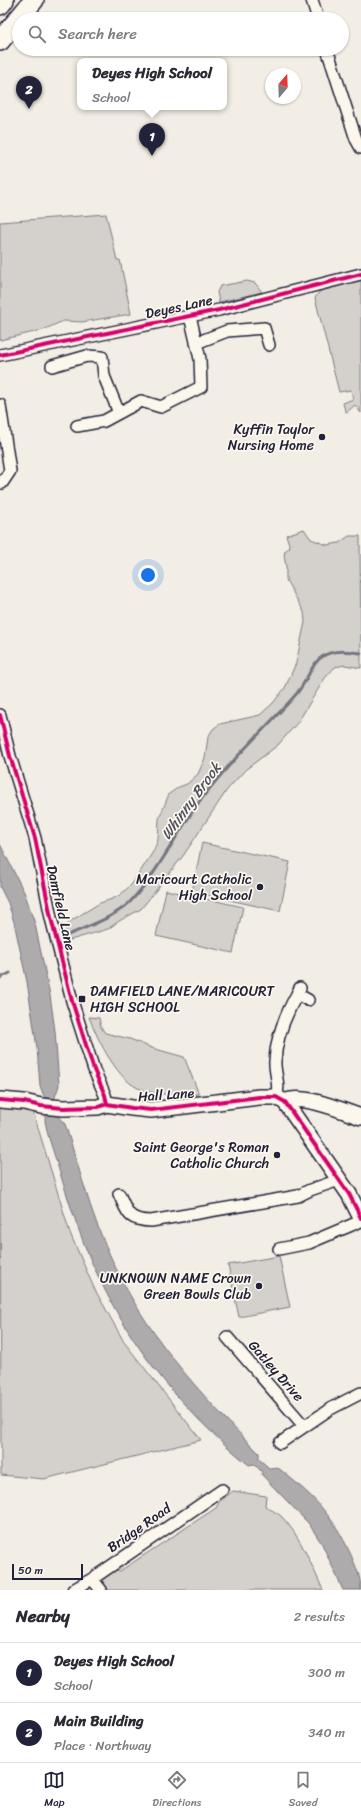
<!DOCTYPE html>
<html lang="en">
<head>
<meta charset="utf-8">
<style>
  :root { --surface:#fff; --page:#f2f2f3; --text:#2b2b33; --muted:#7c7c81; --line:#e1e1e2; --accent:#22223b }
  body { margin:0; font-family:Sriracha,sans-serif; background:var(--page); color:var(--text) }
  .compass { position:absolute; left:265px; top:68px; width:36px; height:36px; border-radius:50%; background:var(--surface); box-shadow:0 1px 3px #0004; rotate:19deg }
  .scale { position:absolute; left:12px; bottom:10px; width:71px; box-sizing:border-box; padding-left:4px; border:2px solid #22223b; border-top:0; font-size:11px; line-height:14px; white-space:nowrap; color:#22223b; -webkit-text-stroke:3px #fbf7ec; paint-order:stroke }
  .you { position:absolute; left:148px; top:575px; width:14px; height:14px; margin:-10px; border:3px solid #fff; border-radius:50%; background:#1a73e8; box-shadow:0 0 0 6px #1a73e833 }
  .badge { display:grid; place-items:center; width:26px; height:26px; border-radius:50%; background:var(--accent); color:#fff; font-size:13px; font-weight:700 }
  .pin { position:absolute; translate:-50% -33px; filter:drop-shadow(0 1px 2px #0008) }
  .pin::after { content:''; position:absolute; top:21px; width:14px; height:12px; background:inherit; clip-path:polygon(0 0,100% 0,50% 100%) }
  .popup { position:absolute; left:77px; top:58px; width:150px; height:52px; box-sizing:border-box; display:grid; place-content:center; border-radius:8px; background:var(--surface); filter:drop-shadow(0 1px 3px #0005); font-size:13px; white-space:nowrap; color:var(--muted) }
  .popup b { font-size:15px; color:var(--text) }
  .popup::after { content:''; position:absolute; left:50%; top:100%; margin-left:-8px; border:8px solid transparent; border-top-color:var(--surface) }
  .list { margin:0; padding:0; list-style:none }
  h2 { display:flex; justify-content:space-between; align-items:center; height:52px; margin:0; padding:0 16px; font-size:17px }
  h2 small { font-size:13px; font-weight:400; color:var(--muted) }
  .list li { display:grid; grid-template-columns:26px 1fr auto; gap:12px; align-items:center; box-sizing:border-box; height:60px; padding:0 16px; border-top:1px solid var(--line) }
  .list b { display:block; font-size:15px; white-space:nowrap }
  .list p { margin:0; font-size:13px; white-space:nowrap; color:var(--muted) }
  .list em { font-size:13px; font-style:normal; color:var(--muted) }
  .icon { flex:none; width:22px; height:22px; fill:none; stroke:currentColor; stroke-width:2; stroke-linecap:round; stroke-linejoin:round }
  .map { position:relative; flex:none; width:361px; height:1590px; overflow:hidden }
  .search { position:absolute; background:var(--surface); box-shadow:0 1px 3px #0004; left:12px; right:12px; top:12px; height:44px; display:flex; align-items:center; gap:10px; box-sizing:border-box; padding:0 14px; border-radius:22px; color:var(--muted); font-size:15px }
  .sheet { height:172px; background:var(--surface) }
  nav { display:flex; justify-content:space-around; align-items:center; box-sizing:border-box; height:56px; border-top:1px solid var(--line); background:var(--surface); font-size:11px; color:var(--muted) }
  nav a { display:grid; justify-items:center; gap:2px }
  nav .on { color:var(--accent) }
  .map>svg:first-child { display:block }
</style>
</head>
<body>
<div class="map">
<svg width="361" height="1590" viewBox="0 0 361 1590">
  <rect width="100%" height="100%" fill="#f2eee5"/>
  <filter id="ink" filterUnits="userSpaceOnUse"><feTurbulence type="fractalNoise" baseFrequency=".025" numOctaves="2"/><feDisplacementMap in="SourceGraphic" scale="8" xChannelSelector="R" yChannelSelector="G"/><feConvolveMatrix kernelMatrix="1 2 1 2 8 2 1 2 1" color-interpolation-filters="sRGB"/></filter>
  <g filter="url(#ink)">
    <path fill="#d4d1cc" stroke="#7b7a84" d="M 106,214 L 117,260 L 120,260 L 131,314 L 82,322 L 63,321 L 43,330 L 0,340 L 0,222 Z
      M 361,280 L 361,413 L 355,405 L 347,412 L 345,411 L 343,403 L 353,399 L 351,390 L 339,392 L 315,298 L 320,291 Z
      M 247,281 L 255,283 L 262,292 L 219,302 L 217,292 L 220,286 Z
      M 304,529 L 311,539 L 327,545 L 339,543 L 349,536 L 360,536 L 361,668 L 345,665 L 335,667 L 325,678 L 298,722 L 278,745 L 245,770 L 227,790 L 183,856 L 141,909 L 119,921 L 108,929 L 67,941 L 65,927 L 72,920 L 100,903 L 112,899 L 120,895 L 132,884 L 153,852 L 158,840 L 159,819 L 169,794 L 179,787 L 187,784 L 198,774 L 205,758 L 208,737 L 213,729 L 220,724 L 260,715 L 273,703 L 285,688 L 296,663 L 305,622 L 304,612 L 286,580 L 286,566 L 284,556 L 285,551 L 290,547 L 286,535 Z
      M 202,843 L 290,862 L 280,911 L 192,892 Z
      M 166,890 L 243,907 L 233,953 L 156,936 Z
      M 89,1017 L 99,1018 L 101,1027 L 105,1033 L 130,1039 L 152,1048 L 184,1057 L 199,1094 C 180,1095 162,1096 143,1090 C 118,1083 98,1040 89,1017 Z
      M 0,1106 L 32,1108 L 70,1233 L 94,1288 L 124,1342 L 201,1440 L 44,1479 L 1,1475 Z
      M 279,1256 L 290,1307 L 239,1317 L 228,1265 Z
      M 233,1491 L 266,1496 L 265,1506 C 270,1510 277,1512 281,1516 C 300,1535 312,1566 323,1590 L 107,1590 L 101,1581 L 103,1575 L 113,1568 L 120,1571 L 216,1508 L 219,1502 Z"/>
    <path fill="#aeabad" stroke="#76747f" d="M 0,844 L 25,894 L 35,924 L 50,995 L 55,1031 L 59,1085 C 58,1090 56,1093 55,1097 C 51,1108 58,1117 65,1124 C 79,1167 90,1212 109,1253 C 143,1332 199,1393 259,1453 L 259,1459 L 269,1468 L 277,1467 C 312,1495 332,1513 351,1555 C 356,1567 361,1577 361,1590 L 343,1590 L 322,1544 L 309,1524 L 262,1475 L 262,1472 L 254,1464 L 249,1465 C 187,1415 134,1352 100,1280 C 77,1234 64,1184 48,1135 L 45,1121 L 46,1101 L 40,1086 L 37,1048 L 27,982 L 14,922 L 8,903 L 0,887 Z"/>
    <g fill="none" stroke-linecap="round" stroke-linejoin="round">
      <path stroke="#76747f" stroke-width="3" d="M 68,935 C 89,926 113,918 130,902 C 158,873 174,837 197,805 C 225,766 259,735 291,700 C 295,696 299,691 302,686 C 309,676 313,661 325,655 C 336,649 350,652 361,653
        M 0,978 L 10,973"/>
      <defs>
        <path id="street" d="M 312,0 L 318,19
          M 327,49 L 356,139 L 361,148
          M 196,343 L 227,331 L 264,328 L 269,345
          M 0,355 L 219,310 L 361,274
          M 52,366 L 87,356 L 102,357 L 104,376 L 119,413
          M 0,405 L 10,471 L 2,483 L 0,482
          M 77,426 L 104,421 L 141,401 L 161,407 L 201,387 L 200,359 L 190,316
          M 0,715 L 10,756 L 35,838 L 51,918 L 72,1001 L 94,1070 L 105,1095 L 107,1104
          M 300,988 L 297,994 L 308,1000
          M 276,1097 C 281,1086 274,1072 275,1061 C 276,1037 286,1014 297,994
          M 119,1194 C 128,1213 127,1220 151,1221 L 298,1196 L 310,1190 L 339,1180
          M 279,1249 L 309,1243 L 361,1221
          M 227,1337 L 304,1426
          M 280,1443 L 330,1409 L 361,1393
          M 92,1579 L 101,1590
          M 73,1590 L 92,1579 L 222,1490"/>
        <path id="secondary" d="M 0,1100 L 24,1102 L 41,1106 L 63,1108 L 98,1107 L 107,1104 L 132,1108 L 151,1110 L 259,1097 L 276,1097 L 285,1102 L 349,1194 L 361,1218
          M 285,1102 C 302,1093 343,1111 361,1117"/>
        <path id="highway" d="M 0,5 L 4,0
          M 0,41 L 34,0"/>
      </defs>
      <use href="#street" stroke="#22223b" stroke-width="14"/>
      <use href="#secondary" stroke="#22223b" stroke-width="18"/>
      <use href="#highway" stroke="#22223b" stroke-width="22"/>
      <use href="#street" stroke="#fbf7ec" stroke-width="11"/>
      <use href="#secondary" stroke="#fbf7ec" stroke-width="15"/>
      <use href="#highway" stroke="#fbf7ec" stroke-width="19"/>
      <defs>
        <path id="cycleway" d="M 0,355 L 219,310 L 361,274
          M 0,715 L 10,756 L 35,838 L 51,918 L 72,1001 L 94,1070 L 105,1095 L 107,1104
          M 0,1100 L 24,1102 L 41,1106 L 63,1108 L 98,1107 L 107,1104 L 132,1108 L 151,1110 L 259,1097 L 276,1097 L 285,1102 L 349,1194 L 361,1218"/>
      </defs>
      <use href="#cycleway" stroke="#fbf7ec" stroke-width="6"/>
      <use href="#cycleway" stroke="#d6006c" stroke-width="4"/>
    </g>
  </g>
  <g fill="#22223b" stroke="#fbf7ec" stroke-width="1.5">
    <circle cx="322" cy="437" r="4"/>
    <circle cx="260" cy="887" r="4"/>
    <rect x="78" y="995" width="8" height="8" rx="2"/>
    <circle cx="277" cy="1155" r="4"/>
    <circle cx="259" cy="1286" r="4"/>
  </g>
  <g text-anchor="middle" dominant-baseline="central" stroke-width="3.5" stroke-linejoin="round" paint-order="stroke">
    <g font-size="14" fill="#22223b" stroke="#fbf7ec">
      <text transform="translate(179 307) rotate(-12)">Deyes Lane</text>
      <text transform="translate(61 908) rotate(77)">Damfield Lane</text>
      <text transform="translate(166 1095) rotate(-4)">Hall Lane</text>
      <text transform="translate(276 1371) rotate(49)">Gatley Drive</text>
      <text transform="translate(139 1528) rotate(-35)">Bridge Road</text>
    </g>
    <g font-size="14" fill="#22223b" stroke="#fbf7ec" text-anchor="end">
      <text x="314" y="429">Kyffin Taylor<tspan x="314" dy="16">Nursing Home</tspan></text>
      <text x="252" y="879">Maricourt Catholic<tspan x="252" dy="16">High School</tspan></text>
      <text x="90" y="991" text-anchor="start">DAMFIELD LANE/MARICOURT<tspan x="90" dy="16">HIGH SCHOOL</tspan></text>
      <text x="269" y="1147">Saint George's Roman<tspan x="269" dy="16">Catholic Church</tspan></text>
      <text x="251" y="1278">UNKNOWN NAME Crown<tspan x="251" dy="16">Green Bowls Club</tspan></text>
    </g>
    <g font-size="15" font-style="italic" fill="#535263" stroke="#fbf7ec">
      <text transform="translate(191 801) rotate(-54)">Whinny Brook</text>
    </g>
  </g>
</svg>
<svg class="compass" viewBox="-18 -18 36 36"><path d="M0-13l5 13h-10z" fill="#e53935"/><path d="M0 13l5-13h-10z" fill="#7c7c81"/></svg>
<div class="scale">50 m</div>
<div class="you"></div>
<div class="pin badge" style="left:152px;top:156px">1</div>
<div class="popup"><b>Deyes High School</b>School</div>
<div class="pin badge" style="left:29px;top:109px">2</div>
<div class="search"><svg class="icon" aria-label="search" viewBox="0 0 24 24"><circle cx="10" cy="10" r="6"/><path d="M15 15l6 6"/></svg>Search here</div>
</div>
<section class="sheet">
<h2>Nearby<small>2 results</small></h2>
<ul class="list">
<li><span class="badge">1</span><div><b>Deyes High School</b><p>School</p></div><em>300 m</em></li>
<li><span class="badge">2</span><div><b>Main Building</b><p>Place · Northway</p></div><em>340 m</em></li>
</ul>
</section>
<nav>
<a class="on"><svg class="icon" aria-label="map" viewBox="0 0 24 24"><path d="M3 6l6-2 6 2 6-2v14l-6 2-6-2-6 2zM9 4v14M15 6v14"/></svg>Map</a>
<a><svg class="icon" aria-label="directions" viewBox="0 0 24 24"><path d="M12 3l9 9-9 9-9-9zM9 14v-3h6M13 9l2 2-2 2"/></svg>Directions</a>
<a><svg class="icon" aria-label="saved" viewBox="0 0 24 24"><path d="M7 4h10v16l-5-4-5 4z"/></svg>Saved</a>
</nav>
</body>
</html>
